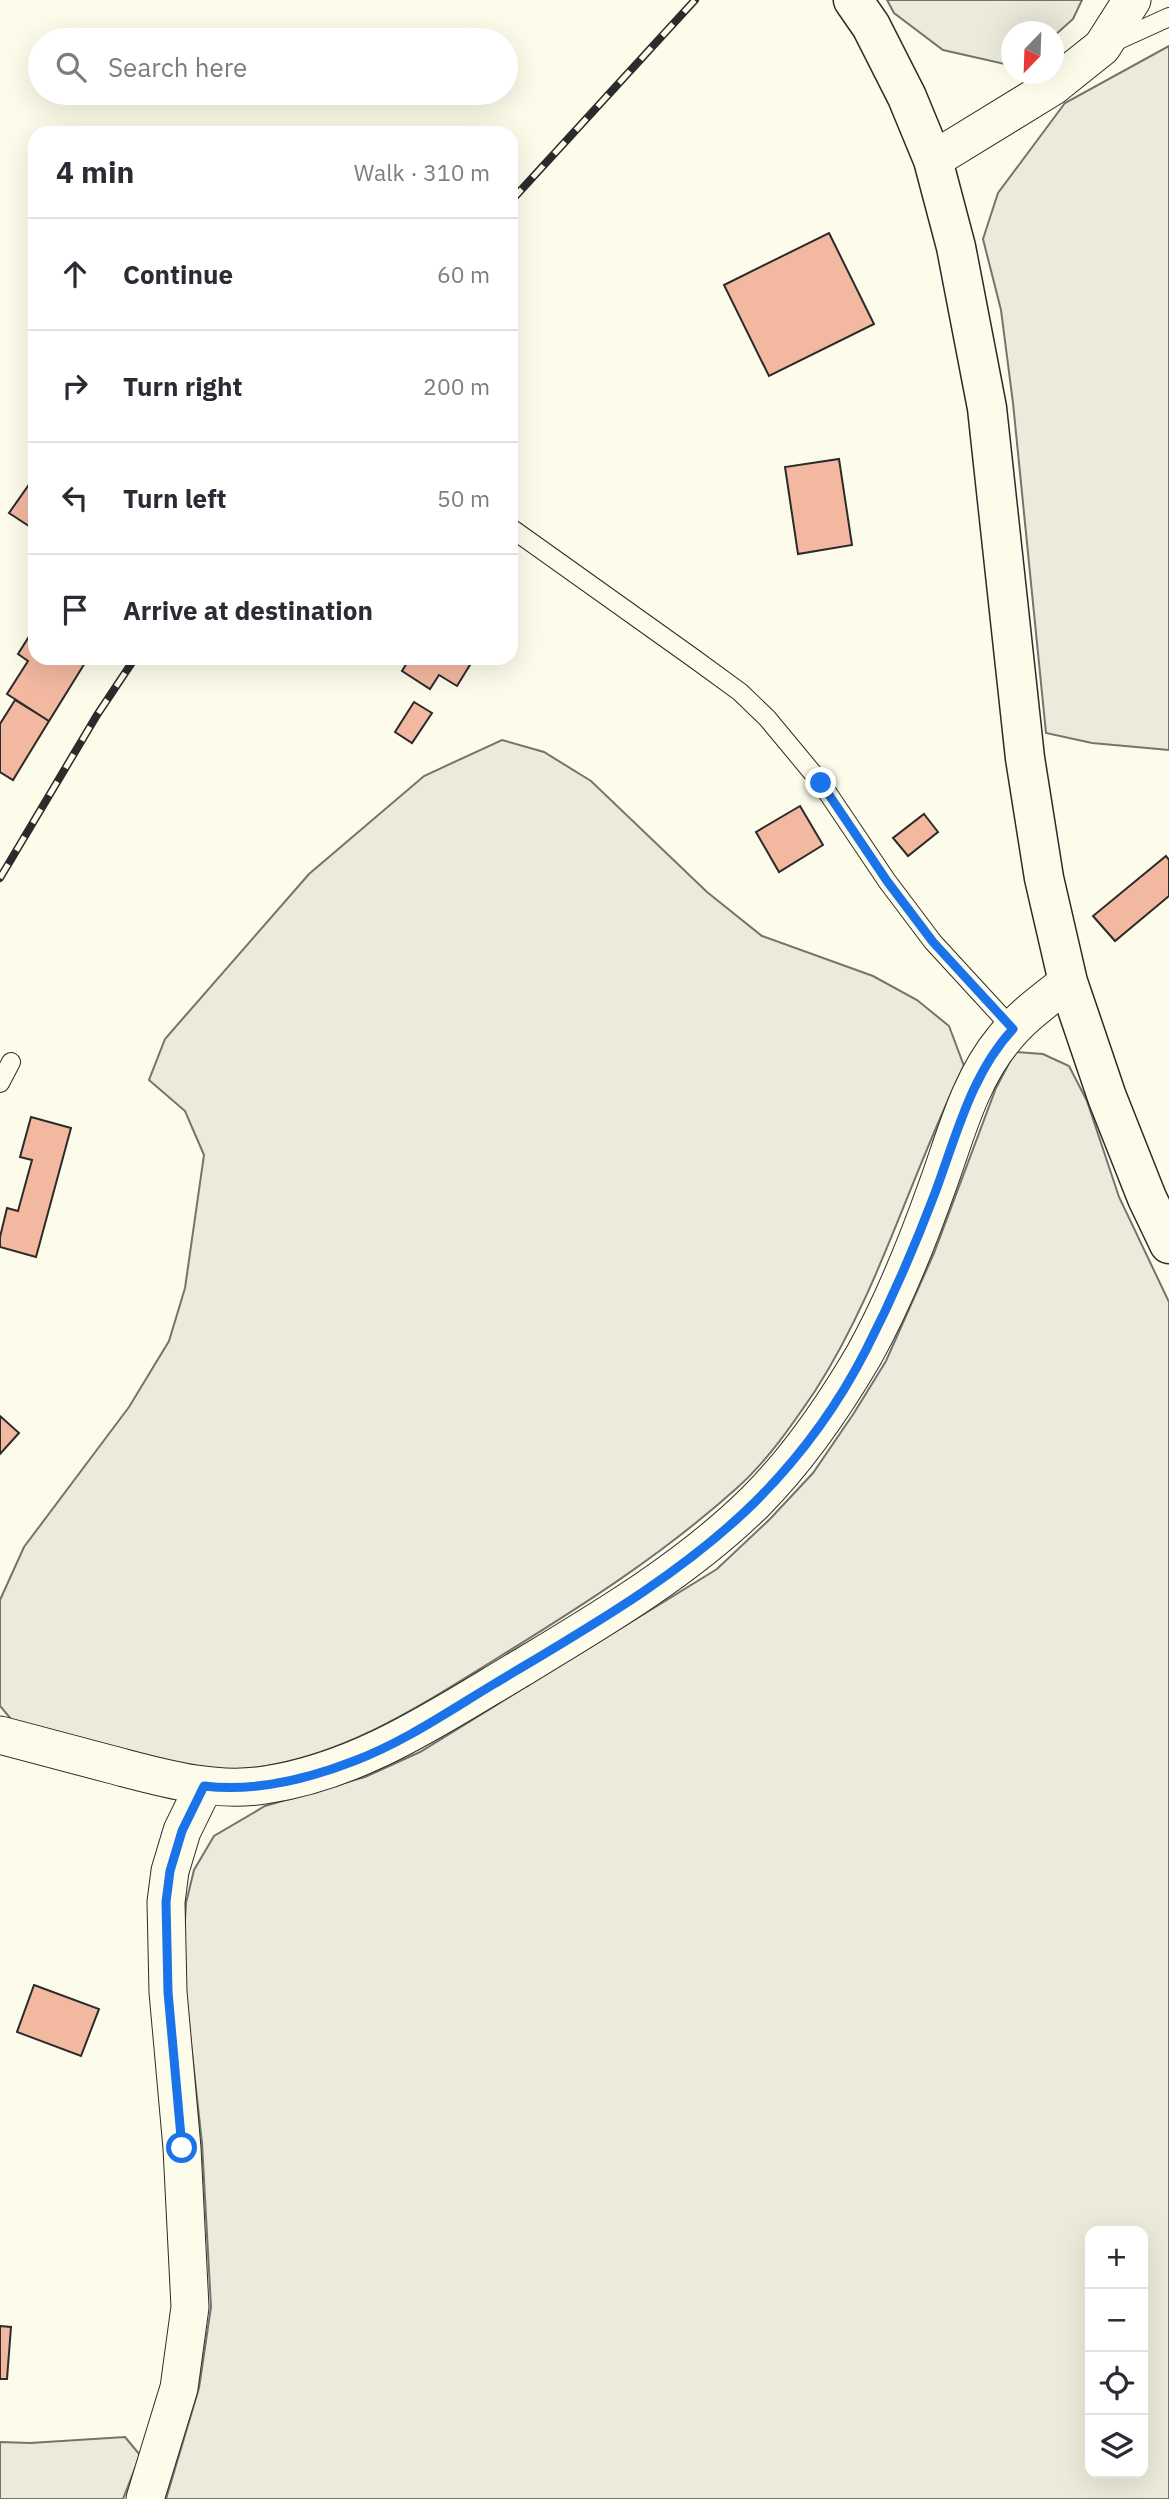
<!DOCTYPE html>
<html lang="en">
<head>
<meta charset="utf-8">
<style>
  :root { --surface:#fff; --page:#f7f7f7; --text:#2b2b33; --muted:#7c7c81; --line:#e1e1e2 }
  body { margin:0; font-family:"IBM Plex Sans",sans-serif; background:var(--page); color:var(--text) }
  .controls { position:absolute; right:21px; bottom:21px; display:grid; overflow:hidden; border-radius:14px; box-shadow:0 7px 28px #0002 }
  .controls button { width:63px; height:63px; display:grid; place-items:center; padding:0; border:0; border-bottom:2px solid var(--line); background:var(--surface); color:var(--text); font:35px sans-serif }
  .compass { position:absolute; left:1001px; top:21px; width:63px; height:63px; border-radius:50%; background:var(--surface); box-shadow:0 7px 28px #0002; rotate:203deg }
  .stop { position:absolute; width:21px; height:21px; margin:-16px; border:5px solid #1a73e8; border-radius:50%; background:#fff }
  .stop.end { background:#1a73e8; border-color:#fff; box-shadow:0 2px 7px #0008 }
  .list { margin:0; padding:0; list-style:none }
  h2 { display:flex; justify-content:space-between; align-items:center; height:91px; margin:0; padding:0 28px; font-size:30px }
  h2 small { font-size:23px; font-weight:400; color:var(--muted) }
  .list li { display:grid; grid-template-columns:46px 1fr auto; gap:21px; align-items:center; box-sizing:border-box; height:112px; padding:0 28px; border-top:2px solid var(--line) }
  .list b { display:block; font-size:26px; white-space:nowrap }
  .list em { font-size:23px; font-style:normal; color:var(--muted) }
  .icon { flex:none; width:38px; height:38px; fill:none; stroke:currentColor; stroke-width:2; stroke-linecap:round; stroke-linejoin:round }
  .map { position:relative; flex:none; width:1169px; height:2499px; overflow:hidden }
  .search { position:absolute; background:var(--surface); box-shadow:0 7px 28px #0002; left:28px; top:28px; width:490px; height:77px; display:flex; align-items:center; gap:18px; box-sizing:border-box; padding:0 24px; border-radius:38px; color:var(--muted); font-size:26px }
  .panel { position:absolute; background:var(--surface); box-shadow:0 7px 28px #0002; left:28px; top:126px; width:490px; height:539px; border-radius:21px }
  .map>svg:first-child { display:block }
</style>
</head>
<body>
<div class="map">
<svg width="1169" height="2499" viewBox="0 0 1169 2499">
  <rect width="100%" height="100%" fill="#fdfbea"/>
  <path fill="#ecebdb" stroke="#74746e" stroke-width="2" fill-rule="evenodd" d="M 887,0 L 1082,0 L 1073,19 L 1054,36 L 1054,32 L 1012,32 L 1011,63 L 1009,65 L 943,50 L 894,13 Z
    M 1169,46 L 1169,750 L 1092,743 L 1046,733 L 1013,403 L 1001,310 L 983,239 L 998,193 L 1065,103 Z
    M 502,740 L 544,752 L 591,781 L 707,892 L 762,936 L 873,976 L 917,1000 L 949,1026 L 964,1066 C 911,1173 880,1290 815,1391 C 792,1425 768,1460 738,1487 C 665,1553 582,1606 499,1657 C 423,1704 344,1757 252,1768 C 209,1774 165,1760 124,1749 C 86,1739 48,1729 11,1719 L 0,1706 L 0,1600 L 24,1547 L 129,1407 L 169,1341 L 185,1288 L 204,1155 L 185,1111 L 149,1080 L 165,1039 L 309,874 L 424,776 Z
    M 1015,1052 L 1043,1054 L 1069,1066 L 1087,1101 L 1119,1197 L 1169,1302 L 1169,2499 L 166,2499 L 199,2388 L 211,2307 L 202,2143 L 185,1989 L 184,1937 L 186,1903 L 194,1870 L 214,1836 L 265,1806 L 365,1777 L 420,1752 L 717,1569 L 770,1519 L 813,1473 L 854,1413 L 886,1361 L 934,1253 L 996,1088 ZM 1090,2231 L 1143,2231 L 1143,2473 L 1090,2473 Z
    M 125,2437 L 140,2455 L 123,2499 L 0,2499 L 0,2442 L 30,2443 Z"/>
  <path fill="#f2b8a0" stroke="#2b2b2b" stroke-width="2" d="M 829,233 L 874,324 L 769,376 L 724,285 Z
    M 839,459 L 852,545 L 798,554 L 785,467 Z
    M 35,476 L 35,530 L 9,513 Z
    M 35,627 L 35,658 L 88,658 L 49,721 L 7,694 L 28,661 L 18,654 Z
    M 410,658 L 470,658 L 473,660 L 457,686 L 439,675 L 430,689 L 402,671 Z
    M 15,700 L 49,721 L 13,780 L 0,772 L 0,724 Z
    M 414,702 L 432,713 L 412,743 L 395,732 Z
    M 800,806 L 823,845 L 779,872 L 756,832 Z
    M 924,814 L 938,832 L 908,856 L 893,838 Z
    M 1166,856 L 1169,860 L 1169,896 L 1115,941 L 1093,916 Z
    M 31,1117 L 71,1128 L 36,1257 L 0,1247 L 0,1237 L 7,1208 L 18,1211 L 32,1160 L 20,1157 Z
    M 0,1416 L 19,1433 L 0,1454 Z
    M 34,1985 L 99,2009 L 81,2056 L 17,2032 Z
    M 0,2326 L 11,2327 L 7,2379 L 0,2379 Z"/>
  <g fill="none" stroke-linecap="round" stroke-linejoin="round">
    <defs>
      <path id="lane" d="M 1112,43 L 1169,17
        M 511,528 L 692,657 L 740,692 L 767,718 L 821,783 L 887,881 L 933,942 L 1013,1029
        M 0,1083 L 11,1062"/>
      <path id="street" d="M 933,160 L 1052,87 L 1102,47 L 1132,0
        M 0,1735 C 38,1745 76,1755 113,1765 C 163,1778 213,1793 265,1785 C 359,1771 437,1718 516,1671 C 599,1621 686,1570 755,1502 C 799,1458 833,1408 864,1355 C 893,1303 917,1243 937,1187 C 955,1138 969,1081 1003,1040 C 1021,1017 1045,1000 1068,982
        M 145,2499 L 179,2388 L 190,2307 L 182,2148 L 168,1992 L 166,1902 L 170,1871 L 182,1831 L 204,1786"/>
      <path id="secondary" d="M 853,0 L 871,26 L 907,97 L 933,160 L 956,247 L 987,408 L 1025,758 L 1044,878 L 1068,982 L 1107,1097 L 1147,1198 L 1169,1244"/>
    </defs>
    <use href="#lane" stroke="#2b2b2b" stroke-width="20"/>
    <use href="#street" stroke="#2b2b2b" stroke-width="39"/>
    <use href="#secondary" stroke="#2b2b2b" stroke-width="41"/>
    <use href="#lane" stroke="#fdfbea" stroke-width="18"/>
    <use href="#street" stroke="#fdfbea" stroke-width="37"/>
    <use href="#secondary" stroke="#fdfbea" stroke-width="38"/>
    <defs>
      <path id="rail" d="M 511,201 L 695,0
        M 0,878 L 97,715 L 135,658"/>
    </defs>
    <use href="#rail" stroke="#2b2b2b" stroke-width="8"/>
    <use href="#rail" stroke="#fdfbea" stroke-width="5" stroke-dasharray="16" stroke-linecap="butt"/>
  </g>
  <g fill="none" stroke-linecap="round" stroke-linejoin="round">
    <path stroke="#1a73e8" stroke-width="9" d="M 182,2148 L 168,1992 L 166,1902 L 170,1871 L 182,1831 L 204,1786 C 254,1792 308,1779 354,1761 C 404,1742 449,1711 494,1684 C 584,1630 680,1576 755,1502 C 799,1458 838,1405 866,1350 C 892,1299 915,1246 935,1193 C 956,1137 971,1074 1013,1029 L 933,942 L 887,881 L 821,783"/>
  </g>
</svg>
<div class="controls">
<button>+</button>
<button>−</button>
<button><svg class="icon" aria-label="locate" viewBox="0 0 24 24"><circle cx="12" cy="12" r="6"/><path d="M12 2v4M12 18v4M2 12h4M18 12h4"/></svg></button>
<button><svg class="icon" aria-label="layers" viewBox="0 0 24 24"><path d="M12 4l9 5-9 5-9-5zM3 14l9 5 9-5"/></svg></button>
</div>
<svg class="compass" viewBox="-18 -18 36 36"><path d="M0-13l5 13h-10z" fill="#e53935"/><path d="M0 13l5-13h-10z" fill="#7c7c81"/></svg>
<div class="stop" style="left:182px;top:2148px"></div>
<div class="stop end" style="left:821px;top:783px"></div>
<div class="search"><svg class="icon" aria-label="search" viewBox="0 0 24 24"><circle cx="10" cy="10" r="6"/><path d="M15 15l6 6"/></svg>Search here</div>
<section class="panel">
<h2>4 min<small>Walk · 310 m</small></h2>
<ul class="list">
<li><svg class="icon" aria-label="ahead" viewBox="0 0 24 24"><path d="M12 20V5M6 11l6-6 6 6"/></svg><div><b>Continue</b></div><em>60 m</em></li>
<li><svg class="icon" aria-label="right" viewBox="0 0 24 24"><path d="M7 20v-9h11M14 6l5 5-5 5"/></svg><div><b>Turn right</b></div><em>200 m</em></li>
<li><svg class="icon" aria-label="left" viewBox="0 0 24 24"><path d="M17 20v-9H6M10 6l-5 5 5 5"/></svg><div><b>Turn left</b></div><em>50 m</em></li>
<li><svg class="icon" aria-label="arrive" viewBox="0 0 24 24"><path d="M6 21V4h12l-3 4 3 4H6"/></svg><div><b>Arrive at destination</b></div></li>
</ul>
</section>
</div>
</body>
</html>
